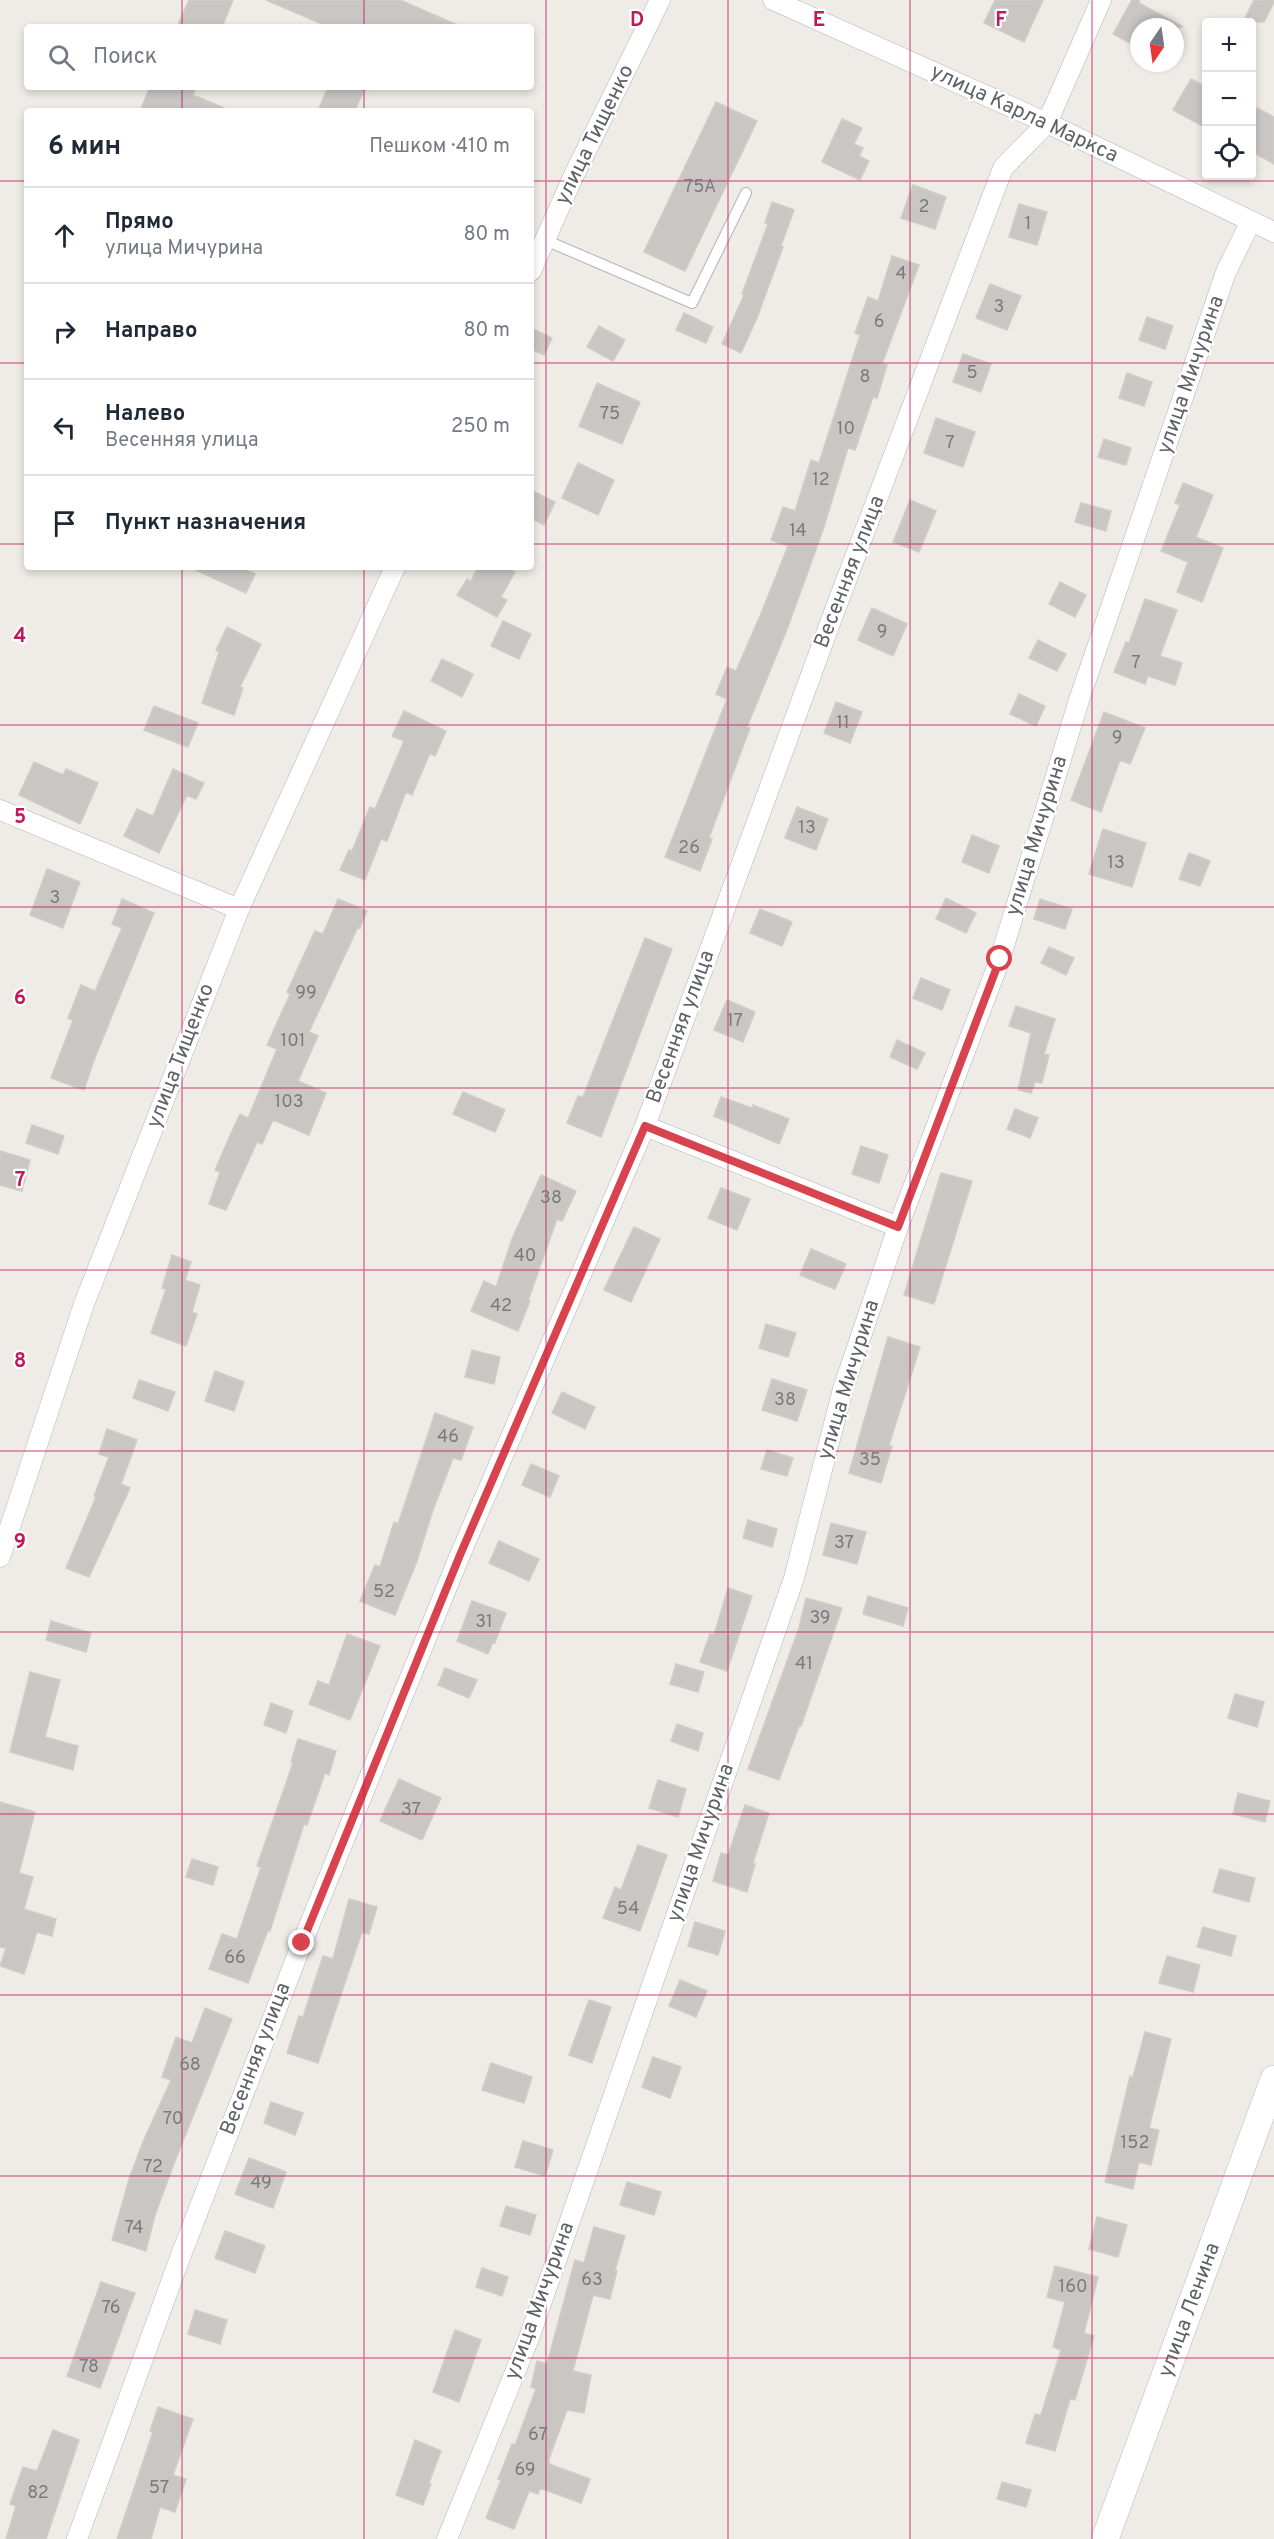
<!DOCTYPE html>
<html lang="ru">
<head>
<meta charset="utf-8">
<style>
  :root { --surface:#fff; --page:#f2f2f3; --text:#1f2937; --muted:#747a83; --line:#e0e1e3 }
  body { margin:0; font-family:Overpass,sans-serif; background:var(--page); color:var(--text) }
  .controls { position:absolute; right:18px; top:18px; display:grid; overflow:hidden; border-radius:6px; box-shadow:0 3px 9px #0003 }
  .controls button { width:54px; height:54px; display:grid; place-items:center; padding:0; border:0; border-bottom:2px solid var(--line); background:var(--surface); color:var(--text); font:30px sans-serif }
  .compass { position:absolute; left:1130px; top:18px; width:54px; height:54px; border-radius:50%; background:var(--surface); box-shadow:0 3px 9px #0003; rotate:193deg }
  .stop { position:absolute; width:18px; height:18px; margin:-14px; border:4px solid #d8434e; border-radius:50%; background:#fff }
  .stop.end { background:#d8434e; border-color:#fff; box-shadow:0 2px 6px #0008 }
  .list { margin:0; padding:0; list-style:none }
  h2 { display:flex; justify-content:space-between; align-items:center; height:78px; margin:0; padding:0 24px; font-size:26px }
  h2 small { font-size:20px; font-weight:400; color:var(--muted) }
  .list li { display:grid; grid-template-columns:39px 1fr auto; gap:18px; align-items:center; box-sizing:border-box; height:96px; padding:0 24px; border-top:2px solid var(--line) }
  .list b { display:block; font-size:22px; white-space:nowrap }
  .list p { margin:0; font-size:20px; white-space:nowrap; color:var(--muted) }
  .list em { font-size:20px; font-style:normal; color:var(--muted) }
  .icon { flex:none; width:33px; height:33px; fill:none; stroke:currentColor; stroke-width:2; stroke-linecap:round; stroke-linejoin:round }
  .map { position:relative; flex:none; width:1274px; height:2539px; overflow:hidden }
  .search { position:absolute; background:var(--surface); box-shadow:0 3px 9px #0003; left:24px; top:24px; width:510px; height:66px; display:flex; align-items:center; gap:15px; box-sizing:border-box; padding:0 21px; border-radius:6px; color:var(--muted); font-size:22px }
  .panel { position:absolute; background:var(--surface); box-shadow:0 3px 9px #0003; left:24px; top:108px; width:510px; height:462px; border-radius:6px }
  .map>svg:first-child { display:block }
</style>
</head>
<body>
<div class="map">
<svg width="1274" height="2539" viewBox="0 0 1274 2539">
  <rect width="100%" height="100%" fill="#efebe6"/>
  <path fill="#cac6c3" stroke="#d3ccc5" stroke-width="1.5" d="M 189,0 L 233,0 L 222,27 L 177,27 Z
    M 266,0 L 400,0 L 462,27 L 329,27 Z
    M 995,0 L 1043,0 L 1024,42 L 984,23 Z
    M 1132,0 L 1139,0 L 1139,3 L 1183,27 L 1139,27 L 1139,48 L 1113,34 Z
    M 1254,0 L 1274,0 L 1274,2 L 1264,22 L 1243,22 Z
    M 1191,79 L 1206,87 L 1206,128 L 1173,110 Z
    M 150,87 L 196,87 L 193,95 L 231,111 L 140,111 Z
    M 328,87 L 365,87 L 355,111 L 318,111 Z
    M 716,102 L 757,121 L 685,271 L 644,252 Z
    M 1257,108 L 1274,117 L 1274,164 L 1251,151 L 1251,118 Z
    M 842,119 L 862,128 L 854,144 L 863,148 L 859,156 L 869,161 L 860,180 L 822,162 Z
    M 913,185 L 946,197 L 935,229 L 901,218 Z
    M 772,202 L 794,210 L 781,246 L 783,247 L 757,318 L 741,353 L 722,344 L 744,295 L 742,294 L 768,224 L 765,223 Z
    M 1019,204 L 1047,212 L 1037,245 L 1009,237 Z
    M 892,256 L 919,265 L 882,364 L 887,365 L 877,398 L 873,397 L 855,450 L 848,448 L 823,530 L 788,627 L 747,727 L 750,728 L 709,838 L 712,839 L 700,871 L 665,857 L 727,699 L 716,694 L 727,667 L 736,671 L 760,616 L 788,546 L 771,540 L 783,507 L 795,511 L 811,460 L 819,463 L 860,335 L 855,333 L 868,297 L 878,301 Z
    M 990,284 L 1021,296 L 1007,330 L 976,318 Z
    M 684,313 L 713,327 L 706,343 L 676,330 Z
    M 1147,317 L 1173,326 L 1165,349 L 1139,340 Z
    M 599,326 L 625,340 L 613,361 L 587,347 Z
    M 531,328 L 552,338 L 544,355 L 531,349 Z
    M 963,354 L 991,364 L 981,392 L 953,382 Z
    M 1127,373 L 1152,382 L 1144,406 L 1119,398 Z
    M 597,383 L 640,402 L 622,444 L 579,426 Z
    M 936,418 L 975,432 L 963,467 L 924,453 Z
    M 1104,439 L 1131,448 L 1126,465 L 1098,457 Z
    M 578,463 L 614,480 L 598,515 L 562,498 Z
    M 1183,483 L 1213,495 L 1196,537 L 1223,548 L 1202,602 L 1177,592 L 1188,562 L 1161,551 L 1180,505 L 1175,503 Z
    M 531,490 L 555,502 L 544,525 L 531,518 Z
    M 910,500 L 936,511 L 919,552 L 893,542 Z
    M 1081,503 L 1111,511 L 1106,531 L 1075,522 Z
    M 189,567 L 239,567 L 255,574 L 246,593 Z
    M 478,567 L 504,567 L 515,572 L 501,597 L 507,600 L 497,617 L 457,595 L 467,579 L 471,581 Z
    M 1060,582 L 1086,595 L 1075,617 L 1049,604 Z
    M 1145,599 L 1177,610 L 1160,656 L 1182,663 L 1175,685 L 1148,676 L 1145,684 L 1114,672 L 1126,642 L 1129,643 Z
    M 872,608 L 907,624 L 893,656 L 858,640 Z
    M 503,621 L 531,634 L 519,659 L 491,646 Z
    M 227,627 L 261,644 L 240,687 L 243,688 L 234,715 L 202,703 L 219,652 L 216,650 Z
    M 1038,640 L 1066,654 L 1057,671 L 1029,658 Z
    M 442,659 L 473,674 L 462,697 L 431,681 Z
    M 1019,694 L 1045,706 L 1036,726 L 1010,714 Z
    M 836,702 L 862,712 L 850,743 L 824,733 Z
    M 154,706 L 198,723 L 188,747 L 144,730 Z
    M 404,711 L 446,731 L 435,756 L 430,753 L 412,795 L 406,792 L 387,841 L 381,839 L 365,880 L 340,870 L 349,850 L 352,851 L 370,807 L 375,809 L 404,741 L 392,736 Z
    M 1104,712 L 1145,728 L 1130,764 L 1120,760 L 1101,812 L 1071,800 Z
    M 34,762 L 63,775 L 66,769 L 98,783 L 80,824 L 19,795 Z
    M 173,769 L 204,783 L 196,799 L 187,795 L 159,853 L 124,836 L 137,809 L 153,816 Z
    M 797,807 L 828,819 L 816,850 L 785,838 Z
    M 1103,829 L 1146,843 L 1132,887 L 1089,874 Z
    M 972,835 L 999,846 L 989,873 L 962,862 Z
    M 1189,853 L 1210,861 L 1200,886 L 1179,879 Z
    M 47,869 L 80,882 L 63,928 L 30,915 Z
    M 946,898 L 976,913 L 966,933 L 936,919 Z
    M 122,899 L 154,913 L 94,1060 L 84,1090 L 51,1078 L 73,1020 L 68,1018 L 81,985 L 95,991 L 122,928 L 112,924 Z
    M 338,899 L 367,911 L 360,928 L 358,927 L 309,1032 L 318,1036 L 298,1081 L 326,1093 L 309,1135 L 273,1120 L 262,1144 L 257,1142 L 226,1210 L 209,1204 L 220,1172 L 215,1170 L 232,1131 L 240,1114 L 248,1118 L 277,1049 L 267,1045 L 290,994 L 287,992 L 315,931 L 323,934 Z
    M 1040,899 L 1072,909 L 1065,929 L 1034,919 Z
    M 760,909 L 792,922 L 782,946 L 750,933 Z
    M 645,938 L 672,949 L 601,1137 L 567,1123 L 578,1096 L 583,1097 Z
    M 1049,947 L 1074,958 L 1066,975 L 1041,963 Z
    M 921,978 L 950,990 L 942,1010 L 913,998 Z
    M 727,1000 L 755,1012 L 743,1042 L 714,1030 Z
    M 1016,1006 L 1055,1019 L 1044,1054 L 1049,1055 L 1042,1083 L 1035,1082 L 1031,1093 L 1018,1090 L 1031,1033 L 1009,1026 Z
    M 897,1040 L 925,1053 L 917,1069 L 890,1057 Z
    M 463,1092 L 505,1110 L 495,1132 L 453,1114 Z
    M 721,1097 L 752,1108 L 753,1105 L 789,1119 L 779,1144 L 714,1116 Z
    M 1015,1109 L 1038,1118 L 1030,1138 L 1007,1129 Z
    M 32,1125 L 64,1136 L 58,1154 L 26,1143 Z
    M 861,1146 L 888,1155 L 879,1183 L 852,1174 Z
    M 0,1151 L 30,1160 L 22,1191 L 0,1185 Z
    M 941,1173 L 972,1181 L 934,1304 L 904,1295 Z
    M 541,1175 L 576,1191 L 562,1221 L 557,1219 L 528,1301 L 530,1301 L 518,1331 L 471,1311 L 484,1281 L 496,1287 L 512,1239 Z
    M 721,1188 L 750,1199 L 737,1230 L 708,1218 Z
    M 634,1227 L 660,1239 L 631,1302 L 604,1290 Z
    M 811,1249 L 846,1264 L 835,1289 L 800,1275 Z
    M 172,1255 L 191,1262 L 185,1280 L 200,1285 L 192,1312 L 197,1314 L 186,1346 L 151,1333 L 166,1289 L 162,1288 Z
    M 766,1324 L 796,1333 L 788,1357 L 759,1348 Z
    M 888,1337 L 920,1347 L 889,1445 L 892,1446 L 881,1483 L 849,1473 Z
    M 472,1350 L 500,1357 L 494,1384 L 465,1377 Z
    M 215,1371 L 244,1382 L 234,1411 L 205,1401 Z
    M 772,1379 L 807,1390 L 797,1421 L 762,1410 Z
    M 139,1380 L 175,1392 L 168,1411 L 133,1398 Z
    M 562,1392 L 595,1407 L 585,1429 L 552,1413 Z
    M 435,1413 L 473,1427 L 461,1460 L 453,1458 L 433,1510 L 417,1561 L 395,1615 L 360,1601 L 375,1565 L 380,1567 L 394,1522 L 398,1524 Z
    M 107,1429 L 137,1440 L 121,1484 L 130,1488 L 89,1577 L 66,1568 L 96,1497 L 94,1496 L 109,1457 L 99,1454 Z
    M 767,1450 L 793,1458 L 787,1476 L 761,1469 Z
    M 531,1464 L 559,1476 L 550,1497 L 522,1485 Z
    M 748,1520 L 777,1529 L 772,1547 L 743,1538 Z
    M 831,1523 L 866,1532 L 857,1564 L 823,1555 Z
    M 499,1541 L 539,1559 L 529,1581 L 489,1563 Z
    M 728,1588 L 752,1596 L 727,1671 L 700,1662 L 710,1634 L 714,1635 Z
    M 868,1596 L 908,1608 L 903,1626 L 863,1614 Z
    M 806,1598 L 842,1608 L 801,1726 L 799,1726 L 779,1780 L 748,1769 L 799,1628 Z
    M 472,1601 L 506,1613 L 495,1643 L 493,1642 L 488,1654 L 457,1641 Z
    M 51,1621 L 91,1633 L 86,1652 L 46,1640 Z
    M 347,1634 L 380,1646 L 350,1720 L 309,1704 L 318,1681 L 329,1685 Z
    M 676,1664 L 704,1672 L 698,1692 L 670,1684 Z
    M 445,1668 L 477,1680 L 469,1698 L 438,1685 Z
    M 30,1672 L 60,1680 L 45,1737 L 78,1746 L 73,1770 L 10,1752 Z
    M 1235,1694 L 1264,1702 L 1257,1727 L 1228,1718 Z
    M 271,1703 L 293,1711 L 286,1733 L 264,1725 Z
    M 677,1724 L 703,1733 L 698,1751 L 671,1741 Z
    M 298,1739 L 336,1751 L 329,1775 L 325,1773 L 307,1825 L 304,1824 L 270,1931 L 268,1930 L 248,1983 L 209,1969 L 222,1934 L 237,1939 L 261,1867 L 257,1866 L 293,1763 L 291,1762 Z
    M 399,1779 L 441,1798 L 422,1840 L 380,1821 Z
    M 658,1780 L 686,1789 L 678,1817 L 649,1808 Z
    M 1238,1793 L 1270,1801 L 1265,1822 L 1233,1814 Z
    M 0,1802 L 35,1812 L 19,1873 L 33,1877 L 24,1909 L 56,1919 L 52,1936 L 37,1932 L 24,1974 L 0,1966 L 6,1948 L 0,1947 Z
    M 745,1805 L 769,1813 L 753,1863 L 755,1864 L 747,1892 L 713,1881 L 721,1853 L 728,1855 Z
    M 638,1845 L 667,1855 L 640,1931 L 603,1918 L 615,1887 L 621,1890 Z
    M 192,1859 L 218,1867 L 213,1885 L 186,1877 Z
    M 1220,1869 L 1255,1878 L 1249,1902 L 1213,1892 Z
    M 349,1899 L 377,1907 L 369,1934 L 362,1932 L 318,2063 L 287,2053 L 299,2016 L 303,2017 L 323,1956 L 333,1959 Z
    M 695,1922 L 725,1931 L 718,1955 L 688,1946 Z
    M 1203,1927 L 1236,1936 L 1231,1956 L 1197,1947 Z
    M 1167,1956 L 1200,1965 L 1193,1992 L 1159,1983 Z
    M 680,1980 L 707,1991 L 696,2017 L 669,2006 Z
    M 589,2000 L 611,2007 L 592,2063 L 569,2055 Z
    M 205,2008 L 232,2019 L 175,2161 L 155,2215 L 146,2251 L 112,2240 L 129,2179 L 143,2142 L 171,2080 L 162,2077 L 176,2037 L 192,2043 Z
    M 1145,2032 L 1171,2039 L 1149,2128 L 1159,2130 L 1151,2165 L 1139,2162 L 1133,2189 L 1105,2182 L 1130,2076 L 1133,2077 Z
    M 653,2057 L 681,2067 L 670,2098 L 642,2087 Z
    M 491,2063 L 532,2077 L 524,2103 L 482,2090 Z
    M 271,2102 L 303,2113 L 295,2135 L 264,2123 Z
    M 523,2141 L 553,2150 L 545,2176 L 515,2167 Z
    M 249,2158 L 286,2172 L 273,2208 L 235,2194 Z
    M 627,2182 L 661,2192 L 654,2215 L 620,2205 Z
    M 506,2206 L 536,2215 L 530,2235 L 500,2226 Z
    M 1097,2217 L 1127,2225 L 1118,2257 L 1089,2249 Z
    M 594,2227 L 625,2236 L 615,2270 L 617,2271 L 610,2299 L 593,2295 L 573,2371 L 591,2375 L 584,2413 L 567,2410 L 549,2459 L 549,2464 L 590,2479 L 581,2503 L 540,2488 L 538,2494 L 529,2491 L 514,2529 L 486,2518 L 501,2480 L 498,2479 L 512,2444 L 515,2445 L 536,2389 L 531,2387 L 537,2361 L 547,2364 L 575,2260 L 584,2263 Z
    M 225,2231 L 265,2246 L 255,2273 L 215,2258 Z
    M 1055,2266 L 1098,2277 L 1084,2333 L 1094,2336 L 1075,2400 L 1070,2399 L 1055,2451 L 1026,2443 L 1035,2414 L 1041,2415 L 1061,2350 L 1053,2347 L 1065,2302 L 1047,2297 Z
    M 482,2268 L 508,2277 L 502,2296 L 476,2287 Z
    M 101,2282 L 135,2293 L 100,2388 L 67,2376 Z
    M 195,2310 L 227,2320 L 220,2344 L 188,2334 Z
    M 455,2330 L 481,2340 L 459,2402 L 433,2392 Z
    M 158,2407 L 193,2419 L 173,2475 L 186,2479 L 175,2512 L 160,2507 L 151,2539 L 117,2539 L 153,2432 L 150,2431 Z
    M 53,2430 L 79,2440 L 46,2539 L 6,2539 L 16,2506 L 10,2504 L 23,2467 L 37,2471 Z
    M 415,2440 L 441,2451 L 429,2483 L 431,2484 L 423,2505 L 396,2495 Z
    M 1002,2482 L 1031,2490 L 1026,2507 L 997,2499 Z"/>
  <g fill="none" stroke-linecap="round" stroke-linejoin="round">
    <defs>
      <path id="service" d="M 545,240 L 692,303 L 746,193"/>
      <path id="minor" d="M 773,0 L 1047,123 L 1274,232
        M 531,271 L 574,175 L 660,0
        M 0,810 L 239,909
        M 645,1126 L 898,1227
        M 0,1557 L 84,1304 L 239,909 L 395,567
        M 77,2539 L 181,2255 L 302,1943 L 460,1555 L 645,1126 L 836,607 L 1003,168 L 1047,123 L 1101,0
        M 447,2539 L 529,2338 L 794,1578 L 843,1389 L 898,1227 L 1000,959 L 1079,700 L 1226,272 L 1251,221"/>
      <g id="secondary">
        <path id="s1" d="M 1105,2539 L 1274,2079"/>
      </g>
    </defs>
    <use href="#service" stroke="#b1b4b7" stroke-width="12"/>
    <use href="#minor" stroke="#b1b4b7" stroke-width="21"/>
    <use href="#secondary" stroke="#b3b6b9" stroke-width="28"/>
    <use href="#service" stroke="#fff" stroke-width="10"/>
    <use href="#minor" stroke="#fff" stroke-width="20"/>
    <use href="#secondary" stroke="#fff" stroke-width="27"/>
  </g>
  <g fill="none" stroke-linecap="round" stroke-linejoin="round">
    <path stroke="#d8434e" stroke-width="8" d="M 302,1943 L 460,1555 L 645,1126 L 898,1227 L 1000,959"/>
  </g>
  <path fill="none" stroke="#c2185b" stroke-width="1.5" stroke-opacity="0.55" d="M 182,0 L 182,27M 364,0 L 364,27M 546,0 L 546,2539M 728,0 L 728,2539M 910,0 L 910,2539M 1092,0 L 1092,2539M 182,87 L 182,111M 364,87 L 364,111M 0,181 L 27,181M 531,181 L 1274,181M 0,363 L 27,363M 531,363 L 1274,363M 0,544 L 27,544M 531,544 L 1274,544M 182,567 L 182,2539M 364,567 L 364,2539M 0,725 L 1274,725M 0,907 L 1274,907M 0,1088 L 1274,1088M 0,1270 L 1274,1270M 0,1451 L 1274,1451M 0,1632 L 1274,1632M 0,1814 L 1274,1814M 0,1995 L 1274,1995M 0,2176 L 1274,2176M 0,2358 L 1274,2358"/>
  <g text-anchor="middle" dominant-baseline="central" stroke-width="4.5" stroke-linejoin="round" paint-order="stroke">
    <g font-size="18" fill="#797b7c">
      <text x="700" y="187">75А</text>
      <text x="924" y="207">2</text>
      <text x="1028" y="224">1</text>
      <text x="901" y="274">4</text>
      <text x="999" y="307">3</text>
      <text x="879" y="322">6</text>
      <text x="972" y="373">5</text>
      <text x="865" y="377">8</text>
      <text x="610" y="414">75</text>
      <text x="846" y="429">10</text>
      <text x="950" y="443">7</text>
      <text x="821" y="480">12</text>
      <text x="798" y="531">14</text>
      <text x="882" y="632">9</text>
      <text x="1136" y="663">7</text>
      <text x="843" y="723">11</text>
      <text x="1117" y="738">9</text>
      <text x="807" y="828">13</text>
      <text x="689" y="848">26</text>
      <text x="1116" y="863">13</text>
      <text x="55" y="898">3</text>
      <text x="306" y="993">99</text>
      <text x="735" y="1021">17</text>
      <text x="293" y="1041">101</text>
      <text x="289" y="1102">103</text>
      <text x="551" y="1198">38</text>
      <text x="525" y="1256">40</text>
      <text x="501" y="1306">42</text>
      <text x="785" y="1400">38</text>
      <text x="448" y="1437">46</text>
      <text x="870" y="1460">35</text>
      <text x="844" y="1543">37</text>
      <text x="384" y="1592">52</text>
      <text x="820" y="1618">39</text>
      <text x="484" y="1622">31</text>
      <text x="804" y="1664">41</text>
      <text x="411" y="1810">37</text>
      <text x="628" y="1909">54</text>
      <text x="235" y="1958">66</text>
      <text x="190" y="2065">68</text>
      <text x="173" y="2119">70</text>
      <text x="1135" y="2143">152</text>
      <text x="153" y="2167">72</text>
      <text x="261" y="2183">49</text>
      <text x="134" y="2228">74</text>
      <text x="592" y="2280">63</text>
      <text x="1073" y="2287">160</text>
      <text x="111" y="2308">76</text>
      <text x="89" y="2367">78</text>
      <text x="538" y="2435">67</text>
      <text x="525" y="2470">69</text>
      <text x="159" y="2488">57</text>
      <text x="38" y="2493">82</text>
    </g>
    <g font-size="21" fill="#5e6265" stroke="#fff">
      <text transform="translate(1024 114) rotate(25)">улица Карла Маркса</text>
      <text transform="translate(595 135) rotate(-64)">улица Тищенко</text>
      <text transform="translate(1191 375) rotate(-71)">улица Мичурина</text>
      <text transform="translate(850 572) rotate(-69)">Весенняя улица</text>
      <text transform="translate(1037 836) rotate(-73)">улица Мичурина</text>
      <text transform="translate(681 1027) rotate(-70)">Весенняя улица</text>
      <text transform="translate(181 1056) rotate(-69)">улица Тищенко</text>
      <text transform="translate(849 1380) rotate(-73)">улица Мичурина</text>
      <text transform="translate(701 1843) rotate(-71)">улица Мичурина</text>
      <text transform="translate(256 2059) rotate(-69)">Весенняя улица</text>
      <text transform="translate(540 2301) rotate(-70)">улица Мичурина</text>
      <text stroke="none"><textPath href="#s1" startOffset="244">улица Ленина</textPath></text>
    </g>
  </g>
  <g font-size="20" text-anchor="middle" font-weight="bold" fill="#c2185b" stroke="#fff" stroke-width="4.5" stroke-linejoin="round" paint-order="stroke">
    <text x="637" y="26">D</text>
    <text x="819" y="26">E</text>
    <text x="1001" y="26">F</text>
    <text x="20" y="642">4</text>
    <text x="20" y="823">5</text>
    <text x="20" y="1004">6</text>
    <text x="20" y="1186">7</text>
    <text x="20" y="1367">8</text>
    <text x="20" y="1548">9</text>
  </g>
</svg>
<div class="controls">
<button>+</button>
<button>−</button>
<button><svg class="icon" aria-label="locate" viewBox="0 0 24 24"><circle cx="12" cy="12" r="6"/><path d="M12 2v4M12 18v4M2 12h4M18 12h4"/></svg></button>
</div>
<svg class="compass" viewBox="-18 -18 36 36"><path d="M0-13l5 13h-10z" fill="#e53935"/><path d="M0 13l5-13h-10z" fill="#747a83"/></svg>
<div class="stop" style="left:1000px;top:959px"></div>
<div class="stop end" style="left:302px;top:1943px"></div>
<div class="search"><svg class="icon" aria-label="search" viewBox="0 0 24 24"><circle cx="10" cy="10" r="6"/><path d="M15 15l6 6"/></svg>Поиск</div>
<section class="panel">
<h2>6 мин<small>Пешком · 410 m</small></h2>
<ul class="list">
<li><svg class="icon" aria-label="ahead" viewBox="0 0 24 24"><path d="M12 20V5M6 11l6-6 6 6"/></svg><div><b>Прямо</b><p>улица Мичурина</p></div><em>80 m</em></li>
<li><svg class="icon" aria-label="right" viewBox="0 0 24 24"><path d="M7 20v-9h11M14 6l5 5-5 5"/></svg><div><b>Направо</b></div><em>80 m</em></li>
<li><svg class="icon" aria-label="left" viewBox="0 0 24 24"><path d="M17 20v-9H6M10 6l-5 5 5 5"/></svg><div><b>Налево</b><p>Весенняя улица</p></div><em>250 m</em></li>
<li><svg class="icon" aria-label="arrive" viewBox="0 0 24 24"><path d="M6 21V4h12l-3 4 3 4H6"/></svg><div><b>Пункт назначения</b></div></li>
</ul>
</section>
</div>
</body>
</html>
